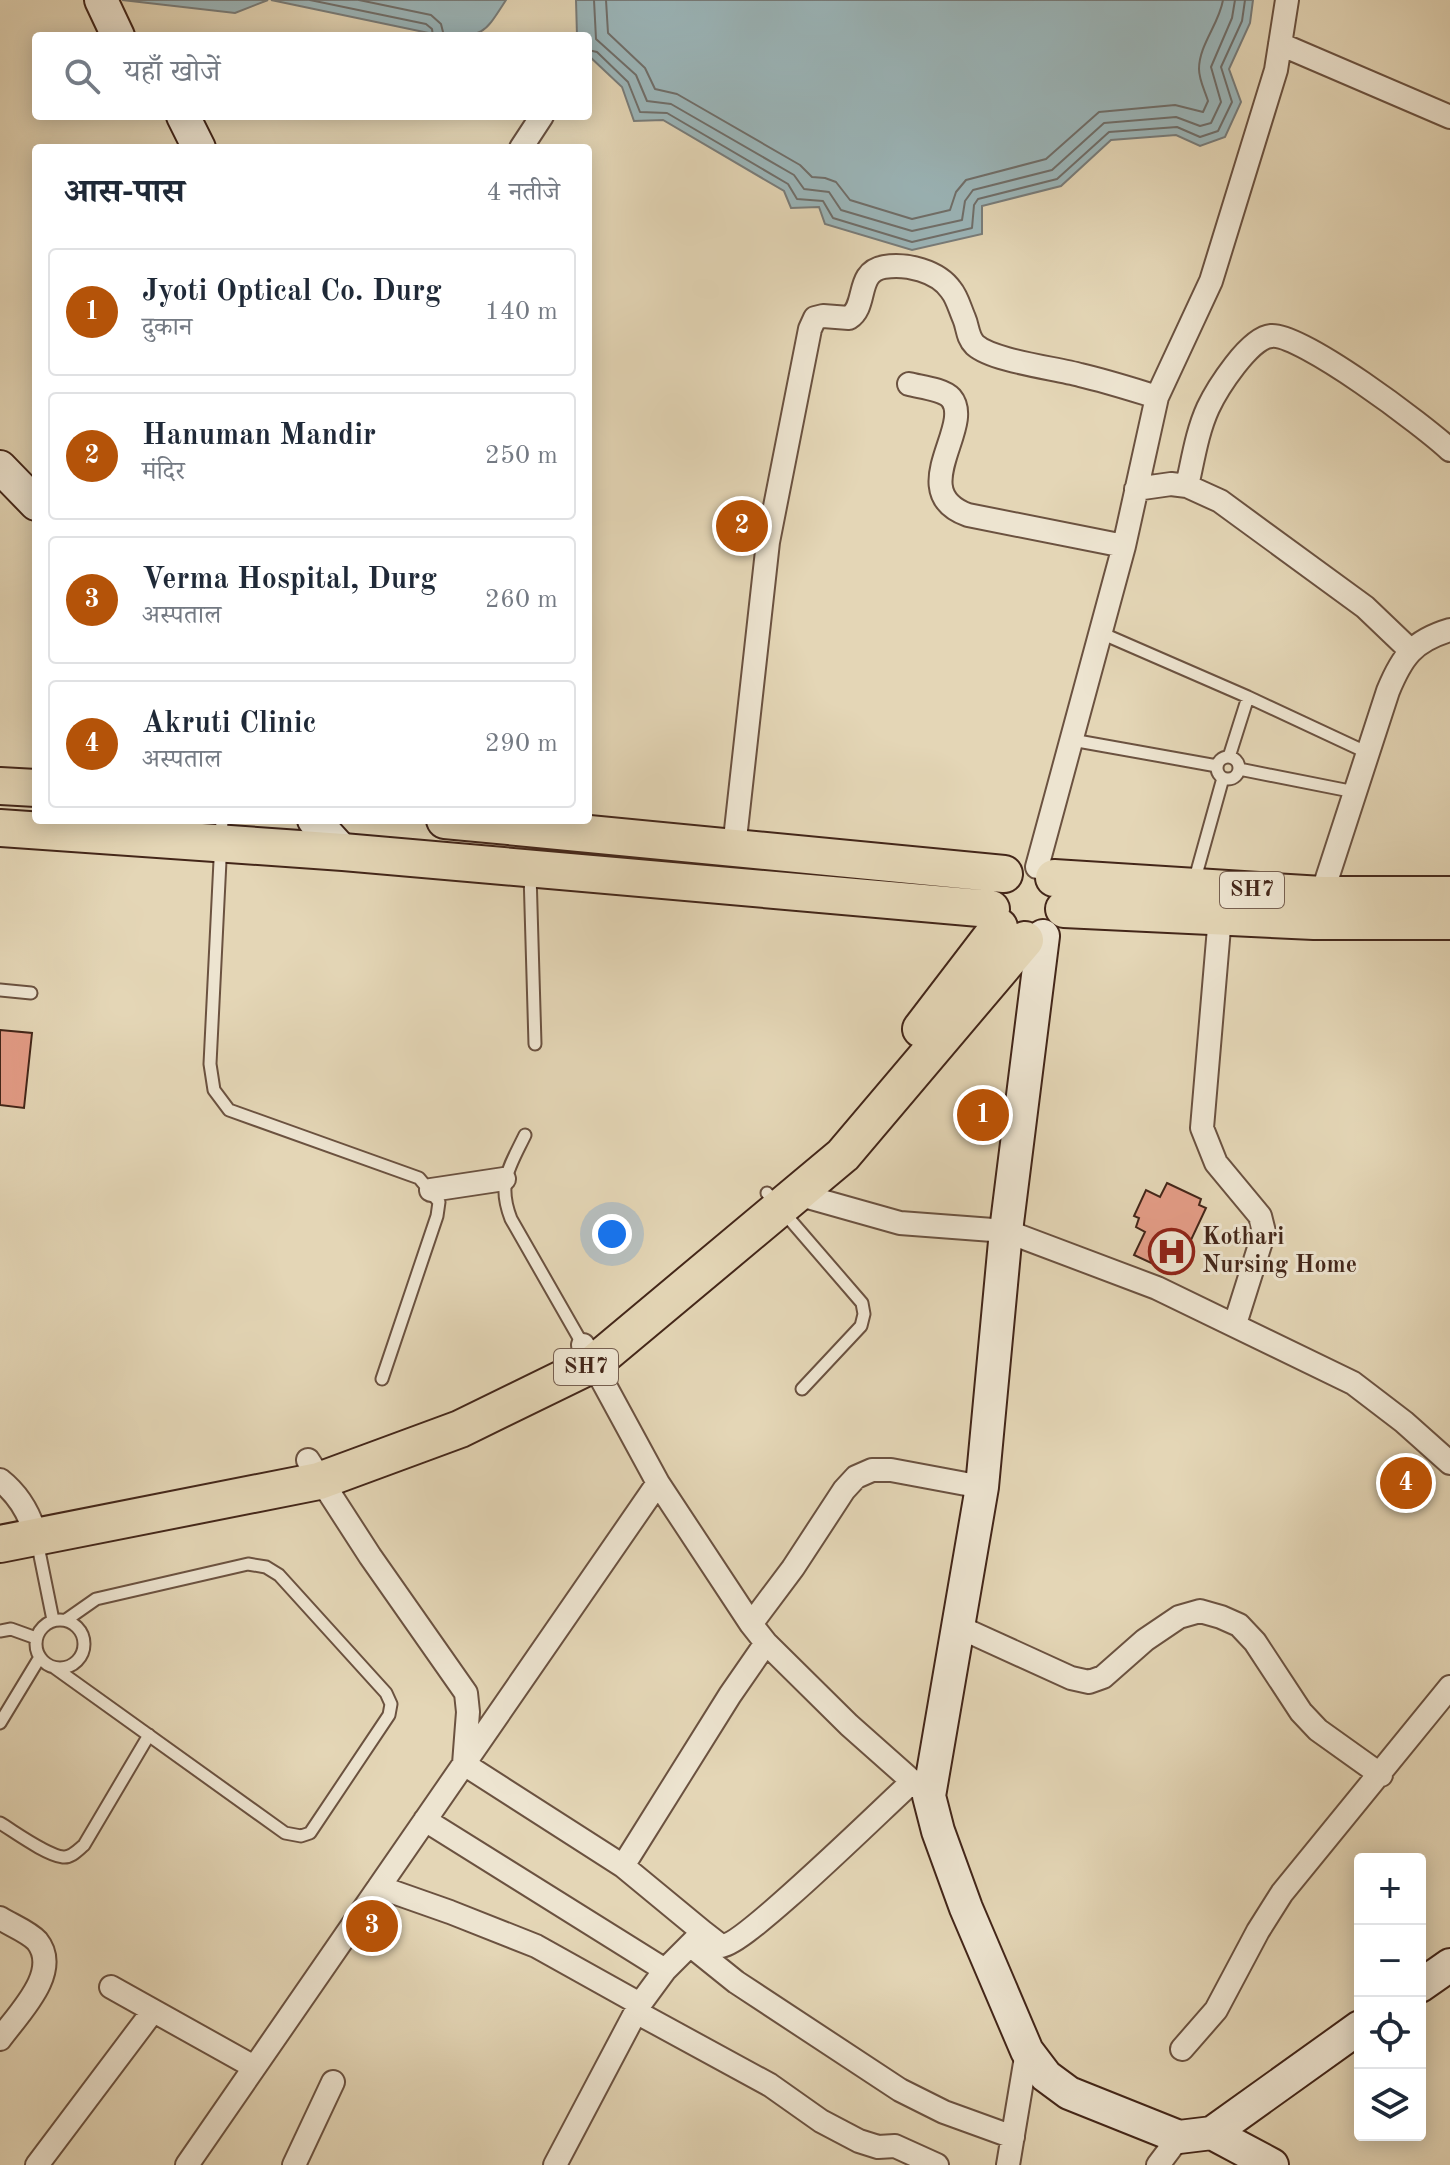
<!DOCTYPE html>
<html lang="hi">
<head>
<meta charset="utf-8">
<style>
  :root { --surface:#fff; --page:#f2f2f3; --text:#1f2937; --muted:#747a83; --line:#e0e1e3; --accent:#b45309 }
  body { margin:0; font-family:"Old Standard TT","Noto Serif Devanagari",serif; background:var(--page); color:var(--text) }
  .controls { position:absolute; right:24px; bottom:24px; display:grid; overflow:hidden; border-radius:8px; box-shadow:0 4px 20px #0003 }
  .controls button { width:72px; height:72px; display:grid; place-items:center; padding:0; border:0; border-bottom:2px solid var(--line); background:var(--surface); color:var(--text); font:40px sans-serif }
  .you { position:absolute; left:612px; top:1234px; width:28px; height:28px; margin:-20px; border:6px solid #fff; border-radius:50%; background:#1a73e8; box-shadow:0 0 0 12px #1a73e833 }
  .badge { display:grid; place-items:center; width:52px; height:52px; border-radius:50%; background:var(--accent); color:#fff; font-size:26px; font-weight:700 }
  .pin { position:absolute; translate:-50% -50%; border:4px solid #fff; box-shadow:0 2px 8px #0006 }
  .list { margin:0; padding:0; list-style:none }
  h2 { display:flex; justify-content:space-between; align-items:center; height:104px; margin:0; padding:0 32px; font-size:34px }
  h2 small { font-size:26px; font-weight:400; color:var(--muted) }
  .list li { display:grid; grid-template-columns:52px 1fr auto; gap:24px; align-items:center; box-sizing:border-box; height:128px; margin:0 16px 16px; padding:0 16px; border:2px solid var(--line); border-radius:8px }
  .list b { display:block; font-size:30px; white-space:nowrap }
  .list p { margin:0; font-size:26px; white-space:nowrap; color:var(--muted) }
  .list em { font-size:26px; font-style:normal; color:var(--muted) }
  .icon { flex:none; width:44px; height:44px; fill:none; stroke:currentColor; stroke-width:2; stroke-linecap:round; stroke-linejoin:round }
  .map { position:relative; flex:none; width:1450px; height:2165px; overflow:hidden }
  .search { position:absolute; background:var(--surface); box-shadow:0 4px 20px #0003; left:32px; top:32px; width:560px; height:88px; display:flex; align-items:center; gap:20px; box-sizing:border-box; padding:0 28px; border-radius:8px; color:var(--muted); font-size:30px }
  .panel { position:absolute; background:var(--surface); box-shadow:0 4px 20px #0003; left:32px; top:144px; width:560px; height:680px; border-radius:8px }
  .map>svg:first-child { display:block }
</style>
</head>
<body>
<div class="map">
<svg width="1450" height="2165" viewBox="0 0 1450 2165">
  <rect width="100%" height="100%" fill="#e4d6b6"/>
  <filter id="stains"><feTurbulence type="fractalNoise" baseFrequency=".0025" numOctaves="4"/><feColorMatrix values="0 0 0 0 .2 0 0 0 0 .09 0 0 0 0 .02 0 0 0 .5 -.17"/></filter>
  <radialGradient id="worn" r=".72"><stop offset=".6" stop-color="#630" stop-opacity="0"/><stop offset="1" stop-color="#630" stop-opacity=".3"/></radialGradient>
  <path fill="#9bb6ba" stroke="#787c7a" stroke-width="2" d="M 122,0 L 268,0 L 235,13 Z
    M 271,0 L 506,0 C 484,34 485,36 443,36 Z
    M 576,0 L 1253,0 L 1250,23 L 1229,69 L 1241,102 L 1225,137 L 1200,146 L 1176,135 L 1111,140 L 1061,186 L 982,206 L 982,234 L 912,250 L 825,224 L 819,207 L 791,208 L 784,191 L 663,120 L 634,121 L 622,87 L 588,55 L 588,36 L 577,36 Z"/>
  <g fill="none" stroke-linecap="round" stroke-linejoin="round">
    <path stroke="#6f6e6a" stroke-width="2" d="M 310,0 L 426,24 L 432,29 L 433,36
      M 359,0 L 431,15 L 441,24 L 444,36
      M 594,0 L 596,39 L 636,75 L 647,101 L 671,104 L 794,175 L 804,189 L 829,192 L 841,210 L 912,231 L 962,220 L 965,201 L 973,190 L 1052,170 L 1104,123 L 1176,117 L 1200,126 L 1211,123 L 1221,102 L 1211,67 L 1232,18 L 1235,0
      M 606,0 L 608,33 L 645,68 L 655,89 L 677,94 L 800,165 L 812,177 L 825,178 L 836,182 L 850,200 L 912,219 L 950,210 L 956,192 L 966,180 L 1046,159 L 1099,112 L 1175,105 L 1203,112 L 1208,101 C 1205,91 1199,80 1199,69 C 1199,45 1219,24 1223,0
      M 588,50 L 597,52 L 628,82 L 640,112 L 667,113 L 788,184 L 797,199 L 823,201 L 833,218 L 912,242 L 972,228 L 974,205 L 978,199 L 1057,179 L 1109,132 L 1177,127 L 1200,137 L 1218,131 L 1232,102 L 1221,67 L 1242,21 L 1245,0"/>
  </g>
  <path fill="#e39c86" stroke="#432619" stroke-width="2" d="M 0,1030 L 32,1033 L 24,1108 L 0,1105 Z
    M 1167,1183 L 1201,1199 L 1199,1205 L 1206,1208 L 1175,1274 L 1134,1255 L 1145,1232 L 1136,1227 L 1139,1218 L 1134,1216 L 1146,1190 L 1160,1197 Z
    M 1409,1469 L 1420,1486 L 1402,1498 L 1391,1481 Z
    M 379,1912 L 396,1921 L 380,1949 L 361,1938 Z"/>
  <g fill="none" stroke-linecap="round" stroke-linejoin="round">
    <defs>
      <path id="lane" d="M 1101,633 L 1248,697 L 1368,753
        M 1072,740 L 1217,766
        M1217 768a11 11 0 1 1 22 0a11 11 0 1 1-22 0Z
        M 1229,757 L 1248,697
        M 1239,769 L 1355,792
        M 222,820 L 210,1064 L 214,1090 L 229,1110 L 419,1178 L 439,1202 L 437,1216 L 382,1379
        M 530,873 L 535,1044
        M 1194,882 L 1223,778
        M 0,990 L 31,993
        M 525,1135 C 509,1168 497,1183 511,1219 L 583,1345
        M 767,1193 L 862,1303 L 864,1314 L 861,1326 L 802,1389
        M 37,1541 L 53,1620
        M36 1644a24 24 0 1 1 48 0a24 24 0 1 1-48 0Z
        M 0,1631 L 11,1629 L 36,1638
        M 55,1668 L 285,1833 L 301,1836 L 310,1833 L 389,1715 L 391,1704 L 386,1693 L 279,1575 L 266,1567 L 248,1564 L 96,1599 L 66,1620
        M 0,1723 L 40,1657
        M 0,1823 C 15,1832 46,1855 63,1857 C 71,1858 78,1850 84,1845 L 149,1735"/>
      <path id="street" d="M 1280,44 L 1450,117
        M 521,148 L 542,116
        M 909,384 C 920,387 943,389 951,398 C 975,426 904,492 968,515 L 1124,546
        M 1187,486 C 1193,460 1197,432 1208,408 C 1217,389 1249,338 1271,336 C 1300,332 1426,427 1450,450
        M 1136,489 L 1171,484 L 1187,486 L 1220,501 L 1365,607 L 1410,650
        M 734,848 L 768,542 L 810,329 L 815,318 L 823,316 L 849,318 C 868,306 855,272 884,267 C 906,263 938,271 951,290 C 957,297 960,309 964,318 C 968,327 967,337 975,345 C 993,361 1055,368 1080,375 C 1106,381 1131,389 1157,397
        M 1037,867 L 1124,546 L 1157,397 L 1211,281 L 1276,70 L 1287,0
        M 1319,903 L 1388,691 C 1402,657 1413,641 1450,630
        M 1220,916 L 1202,1128 L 1216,1163 L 1260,1216 L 1264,1232 L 1235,1324
        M 431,1190 L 504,1179
        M 797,1194 L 900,1223 L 1006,1231 L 1157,1288 L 1353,1383 L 1404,1422 L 1450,1463
        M 583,1345 L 658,1483 L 751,1624 L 766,1643 L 849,1725 L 929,1796
        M 308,1460 L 370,1556 L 466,1693 L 468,1712 L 464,1764 L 623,1866 L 703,1932
        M 0,1480 C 19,1495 30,1514 36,1537
        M 751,1624 L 793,1568 L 844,1490 L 856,1477 L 872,1470 L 891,1470 L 982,1487
        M 959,1627 L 1071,1678 L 1089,1682 L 1103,1677 L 1145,1640 L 1179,1617 L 1200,1611 L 1221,1617 L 1239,1625 L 1255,1642 L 1301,1712 L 1318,1730 L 1381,1775
        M 425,1820 L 665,1970
        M 623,1866 L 730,1695 L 766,1643
        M 379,1887 L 450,1912 L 536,1946 L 640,2004
        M 0,1918 C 11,1925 29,1932 37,1941 C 62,1972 18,2014 0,2039
        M 690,1945 L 736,1982 L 900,2090 L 944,2112 L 1013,2137
        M 111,1987 L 254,2067
        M 636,2012 L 770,2085 L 821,2121 L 859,2141 L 878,2147 L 895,2146 L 937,2165
        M 1182,2049 L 1216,2010 L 1258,1931 L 1282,1893 L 1450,1687
        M 37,2165 L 153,2011
        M 187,2165 L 658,1483
        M 294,2165 L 333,2082
        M 555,2165 L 640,2004 L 665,1970 L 703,1932 L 721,1946 C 744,1946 885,1806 912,1782
        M 1008,2165 L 1027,2051
        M 1158,2165 L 1179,2137"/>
      <path id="secondary" d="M 101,0 L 118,36
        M 183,116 L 199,148
        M 0,467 L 36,504
        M 314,820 L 343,852
        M 1043,936 L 1006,1231 L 982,1487 L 929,1796 L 938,1831 L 966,1908 L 1027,2051 L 1046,2076 L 1069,2093 L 1179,2137 L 1212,2133 L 1272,2165
        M 1420,1986 L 1450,1965
        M 1212,2133 L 1360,2027"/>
      <path id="primary" d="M 0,786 L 36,788
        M 445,820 L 1004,874
        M 0,828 L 343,852 L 991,909
        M 1054,878 L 1322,895 L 1450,895
        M 1064,909 L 1314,921 L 1450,921
        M 921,1029 L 999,927
        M 0,1544 L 319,1481 L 460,1429 L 593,1364 L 843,1155 L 1025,940"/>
    </defs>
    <use href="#lane" stroke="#6b5240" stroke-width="15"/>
    <use href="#street" stroke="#6b5240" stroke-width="26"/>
    <use href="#secondary" stroke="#432619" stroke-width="36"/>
    <use href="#primary" stroke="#432619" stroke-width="40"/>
    <use href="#lane" stroke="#ede4d0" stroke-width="11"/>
    <use href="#street" stroke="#ede4d0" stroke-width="22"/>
    <use href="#secondary" stroke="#ede4d0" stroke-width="32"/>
    <use href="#primary" stroke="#e4d6b6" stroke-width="36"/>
  </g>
  <defs>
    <symbol id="hospital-ring" viewBox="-11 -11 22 22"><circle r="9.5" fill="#ede4d0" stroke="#8f2418" stroke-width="1.5"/><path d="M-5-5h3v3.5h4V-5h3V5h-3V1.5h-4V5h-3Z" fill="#8f2418"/></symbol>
  </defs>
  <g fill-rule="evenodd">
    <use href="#hospital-ring" x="1146" y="1226" width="51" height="51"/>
  </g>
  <g text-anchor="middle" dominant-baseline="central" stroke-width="6" stroke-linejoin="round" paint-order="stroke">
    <g fill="#ede4d0" stroke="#765f50" stroke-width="2">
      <rect x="1220" y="872" width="64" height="36" rx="6"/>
      <rect x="554" y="1349" width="64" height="36" rx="6"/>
    </g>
    <g font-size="22" font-weight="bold" fill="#432619">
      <text x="1252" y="890">SH7</text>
      <text x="586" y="1367">SH7</text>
    </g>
    <g font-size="24" font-weight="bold" fill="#432619" stroke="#ede4d0" text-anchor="start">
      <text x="1202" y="1238">Kothari<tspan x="1202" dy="28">Nursing Home</tspan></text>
    </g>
  </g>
  <rect width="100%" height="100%" filter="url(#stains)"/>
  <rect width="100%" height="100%" fill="url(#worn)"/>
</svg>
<div class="controls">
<button>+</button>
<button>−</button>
<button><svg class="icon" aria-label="locate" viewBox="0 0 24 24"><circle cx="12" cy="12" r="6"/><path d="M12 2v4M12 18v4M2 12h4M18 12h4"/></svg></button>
<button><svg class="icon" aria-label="layers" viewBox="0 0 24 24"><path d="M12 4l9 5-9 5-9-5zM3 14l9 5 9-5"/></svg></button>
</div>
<div class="you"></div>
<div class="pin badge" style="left:983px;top:1115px">1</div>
<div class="pin badge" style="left:742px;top:526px">2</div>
<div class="pin badge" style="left:372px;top:1926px">3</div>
<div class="pin badge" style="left:1406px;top:1483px">4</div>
<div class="search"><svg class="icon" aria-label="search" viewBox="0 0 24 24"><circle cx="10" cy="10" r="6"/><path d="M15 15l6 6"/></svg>यहाँ खोजें</div>
<section class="panel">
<h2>आस-पास<small>4 नतीजे</small></h2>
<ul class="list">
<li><span class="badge">1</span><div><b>Jyoti Optical Co. Durg</b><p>दुकान</p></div><em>140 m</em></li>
<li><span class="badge">2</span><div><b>Hanuman Mandir</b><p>मंदिर</p></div><em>250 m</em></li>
<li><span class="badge">3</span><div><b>Verma Hospital, Durg</b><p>अस्पताल</p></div><em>260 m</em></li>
<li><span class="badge">4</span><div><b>Akruti Clinic</b><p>अस्पताल</p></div><em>290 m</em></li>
</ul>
</section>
</div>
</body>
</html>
